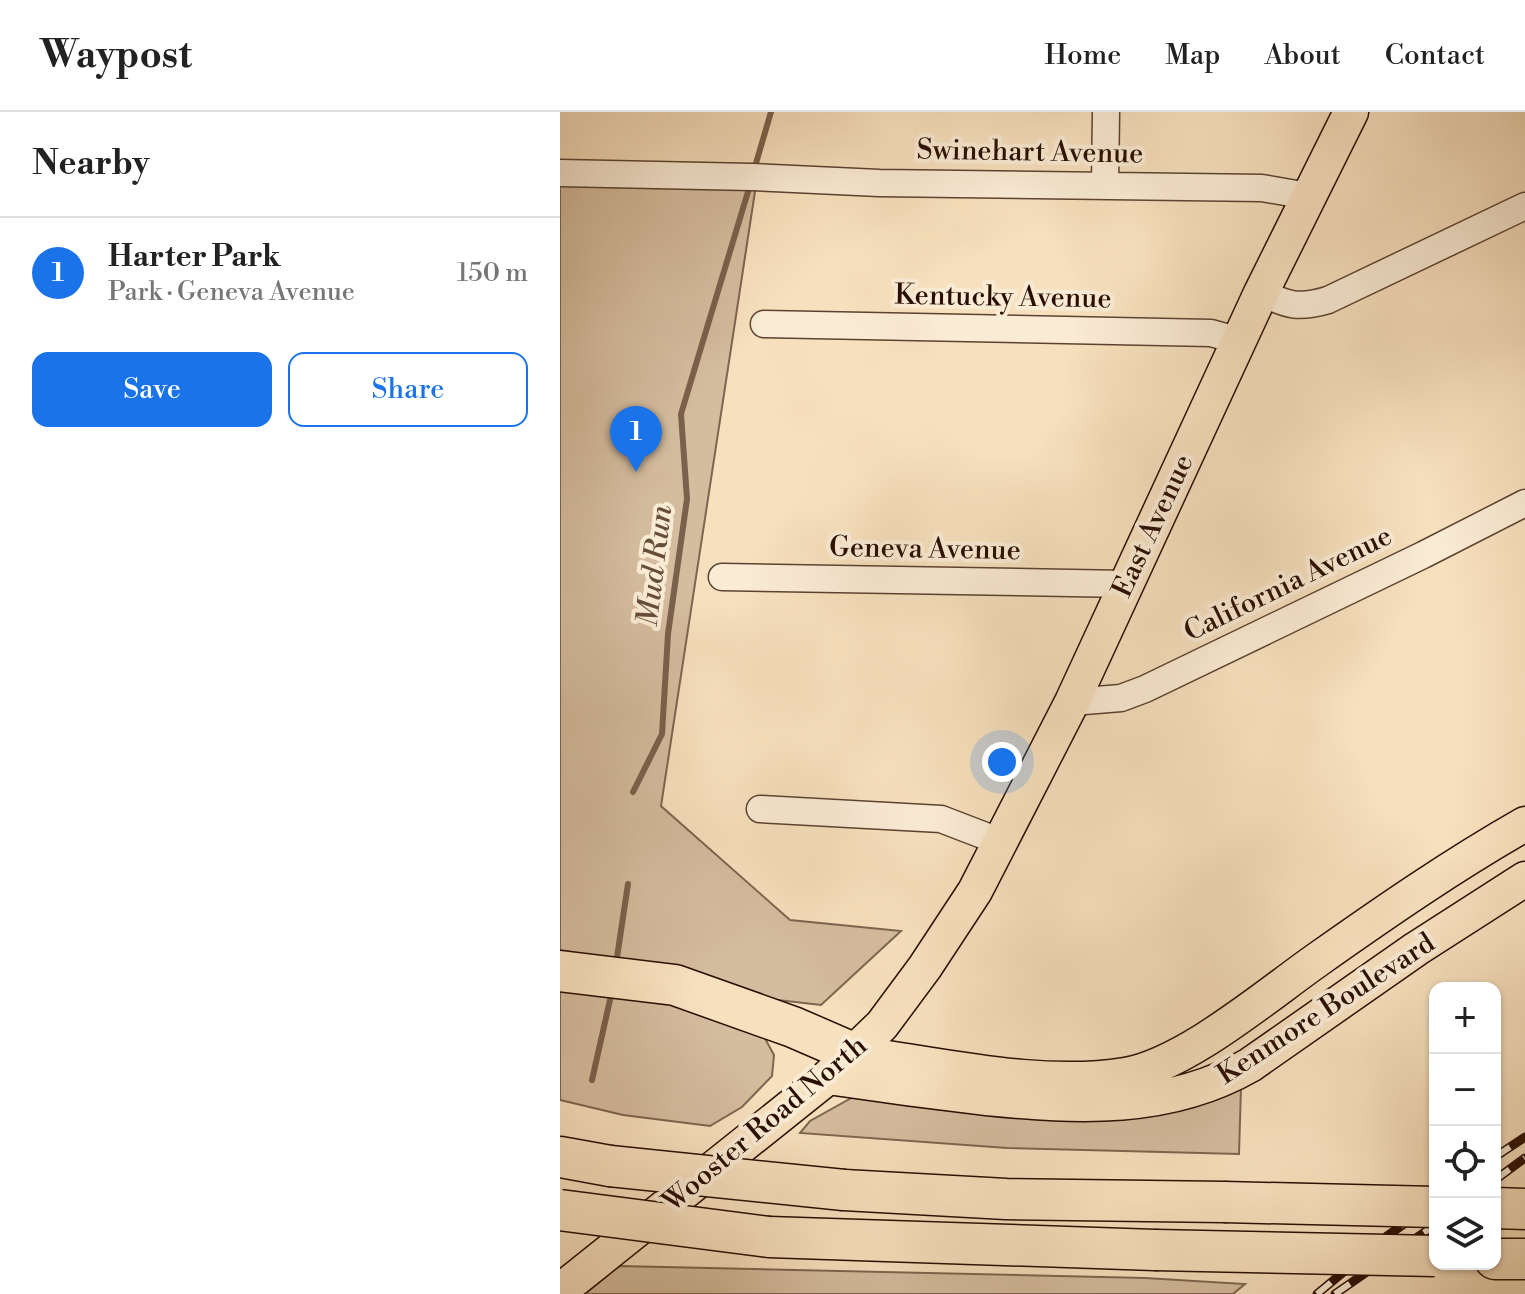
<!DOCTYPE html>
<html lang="en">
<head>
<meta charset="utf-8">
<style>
  :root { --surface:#fff; --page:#f2f2f2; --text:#222; --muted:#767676; --line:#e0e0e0; --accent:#1a73e8 }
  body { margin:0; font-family:"Libre Bodoni",serif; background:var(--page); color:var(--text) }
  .controls { position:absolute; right:24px; bottom:24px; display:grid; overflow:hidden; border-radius:16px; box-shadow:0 2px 6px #0004 }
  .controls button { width:72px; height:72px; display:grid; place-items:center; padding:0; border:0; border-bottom:2px solid var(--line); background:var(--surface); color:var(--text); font:40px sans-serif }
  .you { position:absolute; left:442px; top:650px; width:28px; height:28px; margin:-20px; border:6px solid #fff; border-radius:50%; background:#1a73e8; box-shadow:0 0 0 12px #1a73e833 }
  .badge { display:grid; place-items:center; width:52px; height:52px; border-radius:50%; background:var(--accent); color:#fff; font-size:26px; font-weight:700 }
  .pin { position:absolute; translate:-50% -66px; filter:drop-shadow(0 2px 4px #0008) }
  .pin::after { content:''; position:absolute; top:42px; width:28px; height:24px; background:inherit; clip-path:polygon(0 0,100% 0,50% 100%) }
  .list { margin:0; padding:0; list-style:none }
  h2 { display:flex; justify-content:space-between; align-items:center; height:104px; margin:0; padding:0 32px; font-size:34px }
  h2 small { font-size:26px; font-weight:400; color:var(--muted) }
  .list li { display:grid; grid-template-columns:52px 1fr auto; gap:24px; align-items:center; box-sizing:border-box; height:112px; padding:0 32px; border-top:2px solid var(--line) }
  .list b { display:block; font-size:30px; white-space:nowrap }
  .list p { margin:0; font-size:26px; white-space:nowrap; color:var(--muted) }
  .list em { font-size:26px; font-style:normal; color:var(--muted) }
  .actions { display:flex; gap:16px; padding:24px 32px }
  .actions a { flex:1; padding:18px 0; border:2px solid var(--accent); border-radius:16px; text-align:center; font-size:28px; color:var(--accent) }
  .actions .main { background:var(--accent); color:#fff }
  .icon { flex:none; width:44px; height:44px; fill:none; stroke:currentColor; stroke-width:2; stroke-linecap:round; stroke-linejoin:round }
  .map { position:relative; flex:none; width:965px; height:1182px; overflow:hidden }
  header { display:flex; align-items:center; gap:48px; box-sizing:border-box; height:112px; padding:0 40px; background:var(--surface); border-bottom:2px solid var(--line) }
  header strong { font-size:38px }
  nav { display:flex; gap:44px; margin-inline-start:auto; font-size:28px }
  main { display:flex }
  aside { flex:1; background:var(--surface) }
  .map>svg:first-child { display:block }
</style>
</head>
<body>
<header>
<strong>Waypost</strong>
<nav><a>Home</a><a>Map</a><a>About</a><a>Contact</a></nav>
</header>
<main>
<aside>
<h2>Nearby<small></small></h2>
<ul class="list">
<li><span class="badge">1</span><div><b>Harter Park</b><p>Park · Geneva Avenue</p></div><em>150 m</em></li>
</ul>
<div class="actions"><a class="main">Save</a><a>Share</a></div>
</aside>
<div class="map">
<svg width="965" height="1182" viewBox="0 0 965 1182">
  <rect width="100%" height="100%" fill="#f7e0be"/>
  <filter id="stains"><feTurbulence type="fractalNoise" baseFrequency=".0025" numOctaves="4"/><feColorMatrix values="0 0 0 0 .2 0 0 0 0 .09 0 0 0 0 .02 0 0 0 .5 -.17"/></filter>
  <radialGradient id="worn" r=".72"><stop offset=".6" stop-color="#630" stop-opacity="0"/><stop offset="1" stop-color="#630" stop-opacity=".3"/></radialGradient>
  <path fill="#d4bc9e" stroke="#7e654f" stroke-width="2" d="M 0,67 L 196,73 L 101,694 L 230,808 L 341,819 L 261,893 L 209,887 L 158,867 L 0,838 Z
    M 0,871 L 97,881 L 202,921 L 214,943 L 212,964 L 182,995 L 150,1014 L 63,1003 L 0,988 Z
    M 681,975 L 679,1042 L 447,1036 L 240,1021 L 250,1009 L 304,979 Z
    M 59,1154 L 585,1166 L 685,1172 L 673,1182 L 25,1182 Z"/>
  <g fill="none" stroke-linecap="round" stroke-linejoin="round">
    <path stroke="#7b614b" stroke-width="6" d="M 194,58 L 211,0
      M 73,680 L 102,622 L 108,522 L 127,387 L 121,302 L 190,73
      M 56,852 L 68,772
      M 32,968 L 52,879"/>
    <defs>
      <path id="minor" d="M 0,61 L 192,65 L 319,71 L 702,76 L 748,84
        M 545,73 L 546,0
        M 701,181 C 728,193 738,197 768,188 L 965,94
        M 204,212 L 651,221 L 669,226 L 678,232
        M 162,465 L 567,472
        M 512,590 L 561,586 L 585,577 L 863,443 L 965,391
        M 200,697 L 381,707 L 441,730"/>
      <path id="major" d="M 293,941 C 380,952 478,977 565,963 C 625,953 706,884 757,848 C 825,800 893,753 965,712
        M 268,965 C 321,973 374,980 427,986 C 518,995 608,1000 690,953 L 856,837 L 965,767
        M 0,1179 L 268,965 L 322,913 L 365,855 L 415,779 L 512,590 L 701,181 L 791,0"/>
      <path id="highway" d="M 0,859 L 115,873 L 233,915 L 293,941
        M 0,1045 L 50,1054
        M 284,1078 L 446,1087 L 664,1090
        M 935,1096 L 965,1097
        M 209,1125 L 595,1138
        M 935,1147 L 965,1147"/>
    </defs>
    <use href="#minor" stroke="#5c4230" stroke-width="29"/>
    <use href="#major" stroke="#290e00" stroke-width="37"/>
    <use href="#highway" stroke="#290e00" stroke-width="43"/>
    <use href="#minor" stroke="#faebd5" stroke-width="26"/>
    <use href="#major" stroke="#f7e0be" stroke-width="34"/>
    <use href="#highway" stroke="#f7e0be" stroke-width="40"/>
    <defs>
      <path id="rail" d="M 935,1045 L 965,1025
        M 935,1068 L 965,1046
        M 757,1182 L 827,1124 L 875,1090
        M 775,1182 L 875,1113"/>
    </defs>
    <use href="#rail" stroke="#290e00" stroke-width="9"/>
    <use href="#rail" stroke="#faebd5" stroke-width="6" stroke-dasharray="18" stroke-linecap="butt"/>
    <defs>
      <path id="highway-bridge" d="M 50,1054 L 284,1078
        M 664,1090 L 875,1095
        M 0,1098 L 209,1125
        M 595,1138 L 875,1144"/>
    </defs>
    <use href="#highway-bridge" stroke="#290e00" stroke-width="43" stroke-linecap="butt"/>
    <use href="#highway-bridge" stroke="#f7e0be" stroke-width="40"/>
  </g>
  <g text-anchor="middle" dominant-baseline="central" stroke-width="8" stroke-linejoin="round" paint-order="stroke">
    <g font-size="28" fill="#290e00" stroke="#faebd5">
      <text transform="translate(470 40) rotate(1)">Swinehart Avenue</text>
      <text transform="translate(443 185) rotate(1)">Kentucky Avenue</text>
      <text transform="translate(593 414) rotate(-65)">East Avenue</text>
      <text transform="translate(365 437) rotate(1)">Geneva Avenue</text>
      <text transform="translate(728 472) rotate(-26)">California Avenue</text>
      <text transform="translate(766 897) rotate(-33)">Kenmore Boulevard</text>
      <text transform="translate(205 1012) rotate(-40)">Wooster Road North</text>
    </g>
    <g font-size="30" font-style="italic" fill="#664d38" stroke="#faebd5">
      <text transform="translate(95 454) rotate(-83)">Mud Run</text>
    </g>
  </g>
  <rect width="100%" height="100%" filter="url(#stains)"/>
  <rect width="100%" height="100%" fill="url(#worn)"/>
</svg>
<div class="controls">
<button>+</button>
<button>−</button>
<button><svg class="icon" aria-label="locate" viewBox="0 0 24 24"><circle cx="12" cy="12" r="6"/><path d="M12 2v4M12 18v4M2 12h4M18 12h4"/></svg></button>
<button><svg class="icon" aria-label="layers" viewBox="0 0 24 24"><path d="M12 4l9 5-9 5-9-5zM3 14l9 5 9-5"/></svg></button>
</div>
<div class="you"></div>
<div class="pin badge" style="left:76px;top:360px">1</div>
</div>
</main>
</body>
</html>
